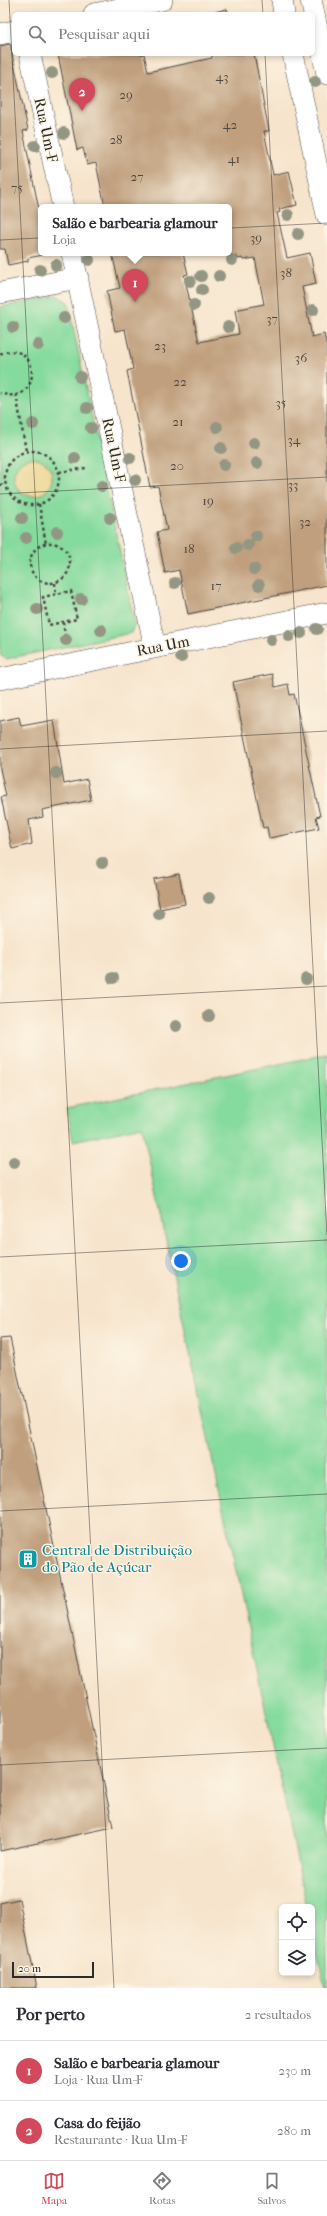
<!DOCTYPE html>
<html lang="pt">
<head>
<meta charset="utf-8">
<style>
  :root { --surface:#fff; --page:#f2f2f3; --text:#2b2b33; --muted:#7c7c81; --line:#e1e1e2; --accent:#d1495b }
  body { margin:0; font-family:"IM FELL French Canon",serif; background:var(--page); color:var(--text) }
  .controls { position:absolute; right:12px; bottom:12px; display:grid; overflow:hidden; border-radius:6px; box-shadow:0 2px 6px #0003 }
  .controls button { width:36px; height:36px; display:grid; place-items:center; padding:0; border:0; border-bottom:1px solid var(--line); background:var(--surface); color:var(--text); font:20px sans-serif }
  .scale { position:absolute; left:12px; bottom:10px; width:82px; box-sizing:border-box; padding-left:4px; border:2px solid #2b2b2b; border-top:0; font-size:11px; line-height:14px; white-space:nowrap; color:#2b2b2b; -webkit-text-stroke:3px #fcf5e5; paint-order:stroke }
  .you { position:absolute; left:181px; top:1261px; width:14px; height:14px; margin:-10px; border:3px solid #fff; border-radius:50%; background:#1a73e8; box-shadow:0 0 0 6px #1a73e833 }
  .badge { display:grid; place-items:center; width:26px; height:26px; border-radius:50%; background:var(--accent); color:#fff; font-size:13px; font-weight:700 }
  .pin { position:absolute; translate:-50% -33px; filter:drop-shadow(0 1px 2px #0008) }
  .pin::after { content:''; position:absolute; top:21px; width:14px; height:12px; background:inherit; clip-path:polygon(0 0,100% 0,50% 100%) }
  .popup { position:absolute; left:38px; top:204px; width:194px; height:52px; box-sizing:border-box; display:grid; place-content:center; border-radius:6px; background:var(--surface); filter:drop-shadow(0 1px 3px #0005); font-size:13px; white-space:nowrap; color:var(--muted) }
  .popup b { font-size:15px; color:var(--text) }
  .popup::after { content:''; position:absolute; left:50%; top:100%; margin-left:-8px; border:8px solid transparent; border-top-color:var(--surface) }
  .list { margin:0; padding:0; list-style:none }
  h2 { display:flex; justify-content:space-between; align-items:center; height:52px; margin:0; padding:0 16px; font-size:17px }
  h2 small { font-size:13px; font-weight:400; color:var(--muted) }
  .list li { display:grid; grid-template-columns:26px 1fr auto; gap:12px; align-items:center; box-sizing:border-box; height:60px; padding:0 16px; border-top:1px solid var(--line) }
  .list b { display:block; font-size:15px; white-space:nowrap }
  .list p { margin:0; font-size:13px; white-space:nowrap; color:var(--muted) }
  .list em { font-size:13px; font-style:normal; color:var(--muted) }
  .icon { flex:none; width:22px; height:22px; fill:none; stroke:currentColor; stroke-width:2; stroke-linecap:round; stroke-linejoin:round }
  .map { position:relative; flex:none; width:327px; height:1988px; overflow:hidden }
  .search { position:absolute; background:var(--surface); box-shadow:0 2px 6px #0003; left:12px; right:12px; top:12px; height:44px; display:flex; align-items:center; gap:10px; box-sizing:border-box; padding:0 14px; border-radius:6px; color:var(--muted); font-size:15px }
  .sheet { height:172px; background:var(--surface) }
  nav { display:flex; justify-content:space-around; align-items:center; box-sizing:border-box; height:56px; border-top:1px solid var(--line); background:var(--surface); font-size:11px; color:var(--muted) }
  nav a { display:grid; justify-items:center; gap:2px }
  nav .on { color:var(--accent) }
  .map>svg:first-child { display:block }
</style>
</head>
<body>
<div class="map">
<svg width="327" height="1988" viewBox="0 0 327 1988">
  <rect width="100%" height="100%" fill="#fcf5e5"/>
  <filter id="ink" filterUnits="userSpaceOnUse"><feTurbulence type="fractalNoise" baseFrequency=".025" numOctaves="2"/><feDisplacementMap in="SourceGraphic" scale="8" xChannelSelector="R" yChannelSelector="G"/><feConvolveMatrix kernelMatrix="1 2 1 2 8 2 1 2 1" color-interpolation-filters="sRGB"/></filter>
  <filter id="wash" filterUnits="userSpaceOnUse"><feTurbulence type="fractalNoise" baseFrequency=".012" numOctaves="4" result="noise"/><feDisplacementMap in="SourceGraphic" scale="16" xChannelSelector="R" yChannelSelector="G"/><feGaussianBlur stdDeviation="0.9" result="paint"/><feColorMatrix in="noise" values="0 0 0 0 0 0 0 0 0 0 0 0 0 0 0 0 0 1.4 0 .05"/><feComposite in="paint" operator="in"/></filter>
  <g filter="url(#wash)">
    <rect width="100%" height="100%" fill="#f7e4cc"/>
    <path fill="#85da9d" stroke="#588264" d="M 58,296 L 68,302 L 135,624 L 131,633 L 6,659 L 0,655 L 0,307 Z
      M 327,1054 L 327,1988 L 325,1988 L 312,1929 L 312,1907 L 307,1907 L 142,1126 L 73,1141 L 67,1108 Z"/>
    <path fill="#eeda9e" stroke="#8c8264" d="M14 477a19 19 0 1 1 38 0a19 19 0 1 1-38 0Z"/>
    <g id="blocks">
      <path fill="#bf9f7d" d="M 227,9 L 228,14 L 206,14 Z
        M 10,44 L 28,130 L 23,131 L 41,220 L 41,253 L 43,255 L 28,258 L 28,261 L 8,265 L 5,249 L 0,249 L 0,46 Z
        M 58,54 L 144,54 L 148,72 L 212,58 L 212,54 L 254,54 L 269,131 L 264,131 L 273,175 L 289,171 L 297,205 L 279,209 L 280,212 L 277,213 L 287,258 L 310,253 L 316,284 L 302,287 L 312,337 L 324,334 L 327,347 L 327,585 L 188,614 L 179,570 L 165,573 L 157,532 L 167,530 L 158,486 L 150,487 L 127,371 L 133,369 L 125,329 L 115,331 L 107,291 L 120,288 L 112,253 L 183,253 L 188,274 L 184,275 L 199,342 L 239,334 L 235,310 L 264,304 L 255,258 L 243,260 L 242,258 L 238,259 L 237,256 L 229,257 L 229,207 L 105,207 L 96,163 L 87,165 L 83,148 L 77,150 Z
        M 272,674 L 275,687 L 288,684 L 290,695 L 294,694 L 320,816 L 316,817 L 319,828 L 269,838 L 267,827 L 263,828 L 233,682 Z
        M 19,717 L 21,726 L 54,720 L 64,784 L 87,779 L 91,800 L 42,810 L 43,817 L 29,820 L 32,844 L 12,849 L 1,797 L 6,796 L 0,769 L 0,721 Z
        M 179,874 L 185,904 L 160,909 L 154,879 Z
        M 10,1338 L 113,1827 L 0,1851 L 0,1339 Z
        M 19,1899 L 37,1988 L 0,1988 L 0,1903 Z"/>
    </g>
  </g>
  <g filter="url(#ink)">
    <use href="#blocks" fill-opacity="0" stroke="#4a4743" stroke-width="1"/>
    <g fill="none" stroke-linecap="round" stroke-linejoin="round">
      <defs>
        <path id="minor" d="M 282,0 L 284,14
          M 311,0 L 327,74
          M 94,14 L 162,0
          M 0,34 L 14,31
          M 30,54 L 63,207
          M 293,54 L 327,215
          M 72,253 L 155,648
          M 0,293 L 78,278
          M 0,679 L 327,613"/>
      </defs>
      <use href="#minor" stroke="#4a4743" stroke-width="22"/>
      <path stroke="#4a4743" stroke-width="2.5" stroke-dasharray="3 3" stroke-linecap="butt" d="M 0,354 C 42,337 43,409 0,393
        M 16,394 L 26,451
        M5 478a27 27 0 1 1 54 0a27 27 0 1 1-54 0Z
        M 59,472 L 86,468
        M 0,485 L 6,484
        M 39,504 L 46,544
        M30 563a20 20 0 1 1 40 0a20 20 0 1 1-40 0Z
        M 55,583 L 56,594
        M 71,591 L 77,619 L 49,625 L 43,597 Z
        M 63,622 L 65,635"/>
      <use href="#minor" stroke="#fff" stroke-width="21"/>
    </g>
    <g fill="#939683">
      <circle cx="52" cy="73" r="6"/>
      <circle cx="315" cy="82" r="6"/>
      <circle cx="64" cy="133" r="6"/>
      <circle cx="35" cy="146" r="6"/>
      <circle cx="288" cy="215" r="6"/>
      <circle cx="298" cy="234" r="6"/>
      <circle cx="89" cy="260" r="6"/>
      <circle cx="232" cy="260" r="6"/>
      <circle cx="56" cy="265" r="6"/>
      <circle cx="40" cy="270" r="6"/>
      <circle cx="201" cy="276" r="6"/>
      <circle cx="219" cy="276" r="6"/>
      <circle cx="190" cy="281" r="6"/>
      <circle cx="202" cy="290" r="6"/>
      <circle cx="194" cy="305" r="6"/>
      <circle cx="313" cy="310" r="6"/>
      <circle cx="64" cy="318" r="6"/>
      <circle cx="13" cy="327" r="6"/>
      <circle cx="228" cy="327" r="6"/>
      <circle cx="38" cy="345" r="6"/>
      <circle cx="80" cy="377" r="6"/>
      <circle cx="87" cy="408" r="6"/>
      <circle cx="33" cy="424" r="6"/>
      <circle cx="217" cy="427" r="6"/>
      <circle cx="91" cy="428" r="6"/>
      <circle cx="254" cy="443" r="6"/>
      <circle cx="221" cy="448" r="6"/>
      <circle cx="75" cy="458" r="6"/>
      <circle cx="130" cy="458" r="6"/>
      <circle cx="257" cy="463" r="6"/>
      <circle cx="224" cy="465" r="6"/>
      <circle cx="135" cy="480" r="6"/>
      <circle cx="102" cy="486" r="6"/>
      <circle cx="22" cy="518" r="6"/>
      <circle cx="110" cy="518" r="6"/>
      <circle cx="57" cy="532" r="6"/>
      <circle cx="256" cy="536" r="6"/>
      <circle cx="26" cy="538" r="6"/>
      <circle cx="248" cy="545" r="6"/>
      <circle cx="236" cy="548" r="6"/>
      <circle cx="254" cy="569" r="6"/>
      <circle cx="175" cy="583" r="6"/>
      <circle cx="259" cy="585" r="6"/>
      <circle cx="81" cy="599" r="6"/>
      <circle cx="37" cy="609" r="6"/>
      <circle cx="317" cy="629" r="6"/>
      <circle cx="101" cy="630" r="6"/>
      <circle cx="301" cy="633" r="6"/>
      <circle cx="289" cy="636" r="6"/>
      <circle cx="66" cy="640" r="6"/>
      <circle cx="271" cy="640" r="6"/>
      <circle cx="181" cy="657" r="6"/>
      <circle cx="56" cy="773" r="6"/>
      <circle cx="102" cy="863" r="6"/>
      <circle cx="209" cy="898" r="6"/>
      <circle cx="159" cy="914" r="6"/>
      <circle cx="113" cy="978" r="6"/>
      <circle cx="306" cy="979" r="6"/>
      <circle cx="209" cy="1016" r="6"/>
      <circle cx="176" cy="1026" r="6"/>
      <circle cx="14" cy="1162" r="6"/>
    </g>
  </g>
  <path fill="none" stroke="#2b2b2b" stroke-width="1" stroke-opacity="0.45" d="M 9,0 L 114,1988M 262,0 L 263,14M 265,54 L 327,1235M 0,240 L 327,223M 0,494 L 327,477M 0,749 L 327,731M 0,1003 L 327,986M 0,1257 L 327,1240M 0,1511 L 327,1494M 0,1765 L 327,1748"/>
  <defs>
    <symbol id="building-square" viewBox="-11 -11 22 22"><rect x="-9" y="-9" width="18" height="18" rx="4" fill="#0f9aa8" stroke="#fcf5e5"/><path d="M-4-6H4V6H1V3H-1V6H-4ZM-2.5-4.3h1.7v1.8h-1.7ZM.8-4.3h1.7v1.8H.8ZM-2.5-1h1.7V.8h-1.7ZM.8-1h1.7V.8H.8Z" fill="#fff"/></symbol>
  </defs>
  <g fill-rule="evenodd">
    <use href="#building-square" x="17" y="1548" width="22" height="22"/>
  </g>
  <g text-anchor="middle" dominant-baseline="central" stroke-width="3" stroke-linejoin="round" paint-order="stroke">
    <g font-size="13" fill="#504840">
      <text x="222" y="76">43</text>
      <text x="126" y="94">29</text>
      <text x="230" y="124">42</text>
      <text x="116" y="139">28</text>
      <text x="234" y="158">41</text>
      <text x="137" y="176">27</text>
      <text x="17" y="187">75</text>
      <text x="256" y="237">39</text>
      <text x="286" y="272">38</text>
      <text x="272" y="318">37</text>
      <text x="160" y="345">23</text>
      <text x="301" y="357">36</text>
      <text x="180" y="381">22</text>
      <text x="281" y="402">35</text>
      <text x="178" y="421">21</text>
      <text x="294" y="439">34</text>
      <text x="177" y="465">20</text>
      <text x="293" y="484">33</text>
      <text x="208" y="500">19</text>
      <text x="305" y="521">32</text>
      <text x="189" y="548">18</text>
      <text x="216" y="585">17</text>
    </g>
    <g font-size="15" fill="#2b2b2b" stroke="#fcf5e5">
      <text transform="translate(46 130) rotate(78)">Rua Um-F</text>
      <text transform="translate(114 450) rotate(78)">Rua Um-F</text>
      <text transform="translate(163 646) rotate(-11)">Rua Um</text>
    </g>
    <g font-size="15" fill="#0d838f" stroke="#fcf5e5" text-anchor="start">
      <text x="42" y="1550">Central de Distribuição<tspan x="42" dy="17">do Pão de Açúcar</tspan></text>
    </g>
  </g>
</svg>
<div class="controls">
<button><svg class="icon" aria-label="locate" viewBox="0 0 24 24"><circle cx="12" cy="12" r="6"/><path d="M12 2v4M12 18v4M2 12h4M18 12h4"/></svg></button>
<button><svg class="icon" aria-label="layers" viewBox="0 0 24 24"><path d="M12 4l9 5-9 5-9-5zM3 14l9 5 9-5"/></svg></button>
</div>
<div class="scale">20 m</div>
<div class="you"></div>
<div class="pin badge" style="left:135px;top:302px">1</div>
<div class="popup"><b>Salão e barbearia glamour</b>Loja</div>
<div class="pin badge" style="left:82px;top:111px">2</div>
<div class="search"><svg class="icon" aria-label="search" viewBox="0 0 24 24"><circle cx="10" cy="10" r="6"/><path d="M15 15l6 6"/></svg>Pesquisar aqui</div>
</div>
<section class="sheet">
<h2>Por perto<small>2 resultados</small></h2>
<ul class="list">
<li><span class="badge">1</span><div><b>Salão e barbearia glamour</b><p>Loja · Rua Um-F</p></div><em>230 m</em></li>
<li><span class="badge">2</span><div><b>Casa do feijão</b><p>Restaurante · Rua Um-F</p></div><em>280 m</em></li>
</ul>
</section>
<nav>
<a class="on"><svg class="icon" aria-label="map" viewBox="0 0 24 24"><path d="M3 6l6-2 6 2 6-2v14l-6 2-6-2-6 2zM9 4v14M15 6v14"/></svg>Mapa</a>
<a><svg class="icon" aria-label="directions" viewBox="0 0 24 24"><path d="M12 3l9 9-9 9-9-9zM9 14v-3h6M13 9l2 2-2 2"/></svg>Rotas</a>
<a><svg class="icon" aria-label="saved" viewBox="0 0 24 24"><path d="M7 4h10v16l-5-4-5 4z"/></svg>Salvos</a>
</nav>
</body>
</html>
